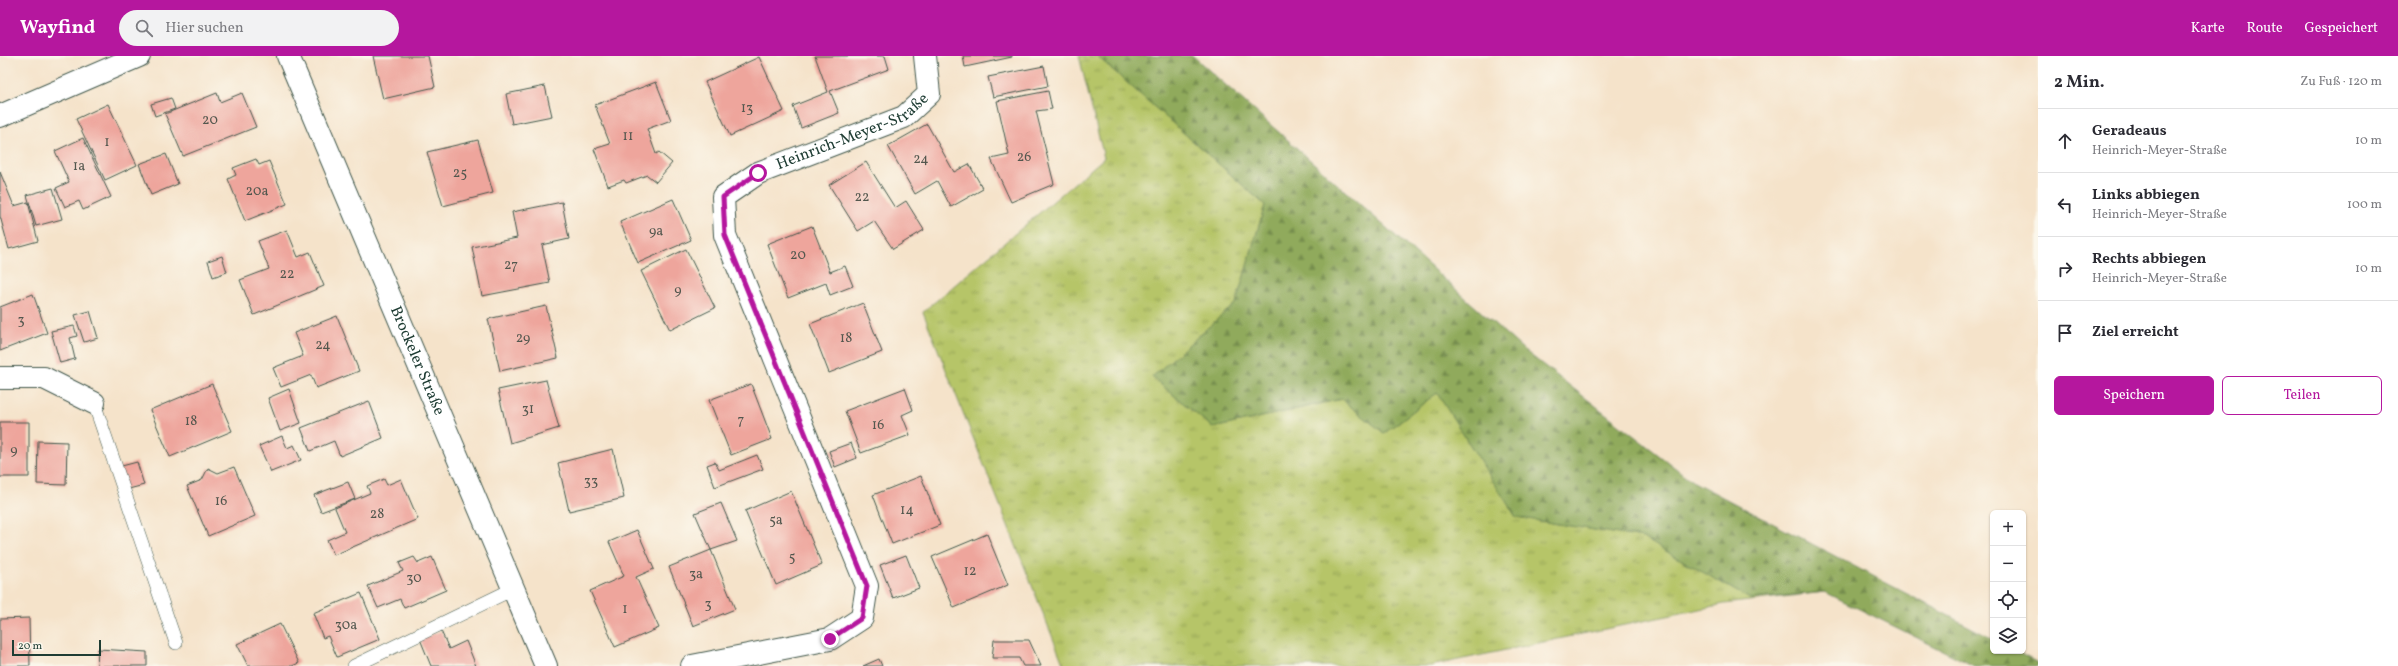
<!DOCTYPE html>
<html lang="de">
<head>
<meta charset="utf-8">
<style>
  :root { --surface:#fff; --page:#f2f2f3; --text:#2b2b33; --muted:#7c7c81; --line:#e1e1e2; --accent:#b5179e }
  body { margin:0; font-family:Vollkorn,serif; background:var(--page); color:var(--text) }
  .controls { position:absolute; right:12px; bottom:12px; display:grid; overflow:hidden; border-radius:6px; box-shadow:0 1px 3px #0004 }
  .controls button { width:36px; height:36px; display:grid; place-items:center; padding:0; border:0; border-bottom:1px solid var(--line); background:var(--surface); color:var(--text); font:20px sans-serif }
  .scale { position:absolute; left:12px; bottom:10px; width:89px; box-sizing:border-box; padding-left:4px; border:2px solid #1f3d34; border-top:0; font-size:11px; line-height:14px; white-space:nowrap; color:#1f3d34; -webkit-text-stroke:3px #fbf7ec; paint-order:stroke }
  .stop { position:absolute; width:12px; height:12px; margin:-9px; border:3px solid #b5179e; border-radius:50%; background:#fff }
  .stop.end { background:#b5179e; border-color:#fff; box-shadow:0 1px 4px #0008 }
  .list { margin:0; padding:0; list-style:none }
  h2 { display:flex; justify-content:space-between; align-items:center; height:52px; margin:0; padding:0 16px; font-size:17px }
  h2 small { font-size:13px; font-weight:400; color:var(--muted) }
  .list li { display:grid; grid-template-columns:26px 1fr auto; gap:12px; align-items:center; box-sizing:border-box; height:64px; padding:0 16px; border-top:1px solid var(--line) }
  .list b { display:block; font-size:15px; white-space:nowrap }
  .list p { margin:0; font-size:13px; white-space:nowrap; color:var(--muted) }
  .list em { font-size:13px; font-style:normal; color:var(--muted) }
  .actions { display:flex; gap:8px; padding:12px 16px }
  .actions a { flex:1; padding:9px 0; border:1px solid var(--accent); border-radius:6px; text-align:center; font-size:14px; color:var(--accent) }
  .actions .main { background:var(--accent); color:#fff }
  .icon { flex:none; width:22px; height:22px; fill:none; stroke:currentColor; stroke-width:2; stroke-linecap:round; stroke-linejoin:round }
  .map { position:relative; flex:none; width:2038px; height:610px; overflow:hidden }
  header { display:flex; align-items:center; gap:24px; box-sizing:border-box; height:56px; padding:0 20px; background:var(--accent); color:#fff }
  header strong { font-size:19px }
  nav { display:flex; gap:22px; margin-inline-start:auto; font-size:14px }
  .search { width:280px; height:36px; background:var(--page); display:flex; align-items:center; gap:10px; box-sizing:border-box; padding:0 14px; border-radius:22px; color:var(--muted); font-size:15px }
  main { display:flex }
  aside { flex:1; background:var(--surface) }
  .map>svg:first-child { display:block }
</style>
</head>
<body>
<header>
<strong>Wayfind</strong>
<div class="search"><svg class="icon" aria-label="search" viewBox="0 0 24 24"><circle cx="10" cy="10" r="6"/><path d="M15 15l6 6"/></svg>Hier suchen</div>
<nav><a>Karte</a><a>Route</a><a>Gespeichert</a></nav>
</header>
<main>
<div class="map">
<svg width="2038" height="610" viewBox="0 0 2038 610">
  <defs>
    <pattern id="grass-tufts" width="24" height="20" patternUnits="userSpaceOnUse"><rect width="24" height="20" fill="#b6c568"/><path d="M3 7l-1-3M5 7V3M7 7l1-3M15 17l-1-3M17 17v-4M19 17l1-3" fill="none" stroke="#93a156"/></pattern>
    <pattern id="forest-firs" width="22" height="20" patternUnits="userSpaceOnUse"><rect width="22" height="20" fill="#90aa5c"/><path d="M5 1l3.5 6h-7zM16 11l3.5 6h-7z" fill="#758c4d"/></pattern>
  </defs>
  <rect width="100%" height="100%" fill="#fbf7ec"/>
  <filter id="ink" filterUnits="userSpaceOnUse"><feTurbulence type="fractalNoise" baseFrequency=".025" numOctaves="2"/><feDisplacementMap in="SourceGraphic" scale="8" xChannelSelector="R" yChannelSelector="G"/><feConvolveMatrix kernelMatrix="1 2 1 2 8 2 1 2 1" color-interpolation-filters="sRGB"/></filter>
  <filter id="wash" filterUnits="userSpaceOnUse"><feTurbulence type="fractalNoise" baseFrequency=".012" numOctaves="4" result="noise"/><feDisplacementMap in="SourceGraphic" scale="16" xChannelSelector="R" yChannelSelector="G"/><feGaussianBlur stdDeviation="0.9" result="paint"/><feColorMatrix in="noise" values="0 0 0 0 0 0 0 0 0 0 0 0 0 0 0 0 0 1.4 0 .05"/><feComposite in="paint" operator="in"/></filter>
  <g filter="url(#wash)">
    <rect width="100%" height="100%" fill="#f5e3ca"/>
    <path fill="url(#grass-tufts)" stroke="#6a814e" d="M 1079,0 L 1097,0 L 1265,149 L 1236,247 L 1152,321 L 1213,372 L 1342,343 L 1384,377 L 1437,337 L 1516,461 L 1643,482 L 1750,543 L 1825,536 L 1724,548 L 1430,610 L 1064,610 L 923,256 L 1104,102 Z"/>
    <path fill="url(#forest-firs)" stroke="#587448" d="M 1097,0 L 1193,0 L 1524,294 L 1692,425 L 1993,583 L 1993,595 L 2015,595 L 2038,607 L 2038,610 L 1974,610 L 1825,536 L 1750,543 L 1643,482 L 1516,461 L 1437,337 L 1384,377 L 1341,343 L 1213,372 L 1152,321 L 1236,247 L 1265,149 Z"/>
    <g id="blocks">
      <path fill="#eea59c" d="M 373,0 L 428,0 L 435,31 L 383,43 Z
        M 815,0 L 885,0 L 889,13 L 830,35 L 839,57 L 801,72 L 793,50 L 828,36 Z
        M 963,0 L 1012,0 L 1012,1 L 965,11 Z
        M 759,1 L 784,55 L 730,80 L 705,26 Z
        M 1044,10 L 1048,30 L 993,41 L 988,21 Z
        M 656,26 L 671,64 L 647,73 L 656,98 L 659,96 L 672,107 L 656,126 L 647,119 L 626,127 L 624,124 L 608,130 L 594,93 L 610,88 L 595,49 Z
        M 545,30 L 552,60 L 512,68 L 506,38 Z
        M 1048,35 L 1052,53 L 1036,55 L 1054,128 L 1011,146 L 991,103 L 1009,99 L 997,45 Z
        M 217,37 L 220,46 L 242,37 L 256,71 L 183,100 L 165,58 Z
        M 171,42 L 175,53 L 155,60 L 151,48 Z
        M 108,48 L 137,109 L 105,124 L 76,63 Z
        M 927,68 L 954,116 L 969,108 L 983,133 L 951,151 L 937,125 L 915,138 L 888,90 Z
        M 83,82 L 111,141 L 83,154 L 79,145 L 65,151 L 56,132 L 69,126 L 55,95 Z
        M 478,84 L 493,137 L 443,150 L 427,96 Z
        M 166,98 L 178,128 L 151,139 L 139,108 Z
        M 256,103 L 259,109 L 269,105 L 287,148 L 245,165 L 228,123 L 236,119 L 233,112 Z
        M 866,106 L 895,152 L 906,145 L 924,174 L 893,193 L 874,165 L 858,175 L 829,129 Z
        M 0,116 L 14,150 L 28,146 L 38,185 L 9,193 L 0,160 Z
        M 53,132 L 62,163 L 36,170 L 27,139 Z
        M 673,143 L 691,184 L 638,207 L 620,166 Z
        M 562,146 L 569,183 L 542,189 L 550,227 L 482,240 L 472,191 L 517,182 L 512,156 Z
        M 812,170 L 830,216 L 845,210 L 853,230 L 830,239 L 826,227 L 788,242 L 767,188 Z
        M 287,174 L 298,201 L 310,196 L 324,230 L 254,259 L 240,224 L 269,213 L 258,185 Z
        M 686,193 L 715,252 L 670,274 L 641,215 Z
        M 222,200 L 227,216 L 213,221 L 208,205 Z
        M 33,238 L 47,277 L 0,295 L 0,251 Z
        M 863,247 L 882,296 L 829,317 L 810,268 Z
        M 546,250 L 558,302 L 500,315 L 488,263 Z
        M 90,255 L 98,282 L 84,286 L 75,259 Z
        M 337,260 L 359,315 L 316,332 L 311,319 L 281,331 L 273,312 L 303,300 L 294,277 Z
        M 74,270 L 77,280 L 70,282 L 75,303 L 60,307 L 51,275 Z
        M 546,324 L 559,372 L 510,387 L 498,334 Z
        M 212,328 L 232,375 L 170,401 L 150,354 Z
        M 751,328 L 772,383 L 731,399 L 709,344 Z
        M 905,332 L 913,354 L 902,359 L 910,379 L 861,397 L 845,355 Z
        M 289,333 L 301,367 L 280,375 L 268,342 Z
        M 369,345 L 383,382 L 340,400 L 334,385 L 310,395 L 301,372 Z
        M 0,366 L 29,366 L 29,421 L 0,421 Z
        M 282,380 L 287,392 L 294,389 L 301,404 L 271,416 L 259,390 Z
        M 38,385 L 67,386 L 66,429 L 37,428 Z
        M 851,387 L 857,402 L 835,411 L 829,395 Z
        M 613,393 L 624,442 L 569,455 L 558,407 Z
        M 757,399 L 763,413 L 715,431 L 707,409 L 715,406 L 719,414 Z
        M 137,406 L 144,429 L 125,434 L 118,411 Z
        M 234,411 L 255,460 L 208,480 L 187,430 L 202,424 L 208,412 L 218,417 Z
        M 921,420 L 940,469 L 892,488 L 873,439 Z
        M 384,423 L 387,429 L 401,423 L 418,463 L 334,499 L 327,484 L 345,476 L 335,452 L 370,437 L 367,430 Z
        M 348,426 L 355,443 L 321,456 L 314,439 Z
        M 791,435 L 822,509 L 776,529 L 745,455 Z
        M 721,447 L 737,485 L 711,494 L 695,457 Z
        M 637,474 L 654,513 L 636,521 L 659,572 L 615,591 L 590,535 L 624,520 L 609,486 Z
        M 987,478 L 1008,529 L 954,552 L 932,501 Z
        M 711,494 L 735,553 L 693,570 L 669,511 Z
        M 906,499 L 919,532 L 893,542 L 880,509 Z
        M 414,501 L 418,507 L 432,501 L 446,534 L 404,552 L 400,543 L 378,552 L 368,530 L 403,515 L 399,507 Z
        M 361,537 L 380,583 L 337,601 L 328,580 L 323,582 L 313,557 Z
        M 29,562 L 30,610 L 0,610 L 0,563 Z
        M 280,568 L 299,607 L 292,610 L 248,610 L 237,588 Z
        M 441,575 L 449,593 L 466,585 L 476,610 L 431,610 L 420,583 Z
        M 994,584 L 1029,584 L 1041,610 L 1023,610 L 1019,602 L 992,602 Z
        M 98,593 L 147,596 L 147,610 L 97,610 Z
        M 879,603 L 882,610 L 863,610 Z"/>
    </g>
  </g>
  <g filter="url(#ink)">
    <use href="#blocks" fill-opacity="0" stroke="#3f564a" stroke-width="1"/>
    <g fill="none" stroke-linecap="round" stroke-linejoin="round">
      <defs>
        <path id="lane" d="M 94,347 L 176,587
          M 354,610 L 513,533"/>
        <g id="street">
          <path id="s1" d="M 288,0 L 546,610"/>
          <path d="M 0,60 L 139,0"/>
          <path d="M 0,322 L 44,322 L 94,347"/>
          <path id="s2" d="M 692,610 L 830,583 L 862,562 L 867,530 L 725,179 L 723,141 L 758,117 L 904,61 L 929,38 L 925,0"/>
        </g>
      </defs>
      <use href="#lane" stroke="#3f564a" stroke-width="14"/>
      <use href="#street" stroke="#3f564a" stroke-width="24"/>
      <use href="#lane" stroke="#fff" stroke-width="13"/>
      <use href="#street" stroke="#fff" stroke-width="22"/>
    </g>
  </g>
  <g fill="none" stroke-linecap="round" stroke-linejoin="round" filter="url(#ink)">
    <path stroke="#b5179e" stroke-width="5" d="M 758,117 L 723,141 L 725,179 L 867,530 L 862,562 L 830,583"/>
  </g>
  <g text-anchor="middle" dominant-baseline="central" stroke-width="4" stroke-linejoin="round" paint-order="stroke">
    <g font-size="14" fill="#53574e">
      <text x="747" y="52">13</text>
      <text x="210" y="64">20</text>
      <text x="628" y="80">11</text>
      <text x="107" y="86">1</text>
      <text x="1024" y="101">26</text>
      <text x="921" y="103">24</text>
      <text x="79" y="110">1a</text>
      <text x="460" y="117">25</text>
      <text x="257" y="135">20a</text>
      <text x="862" y="141">22</text>
      <text x="656" y="175">9a</text>
      <text x="798" y="199">20</text>
      <text x="511" y="209">27</text>
      <text x="287" y="218">22</text>
      <text x="678" y="234">9</text>
      <text x="21" y="264">3</text>
      <text x="523" y="282">29</text>
      <text x="846" y="282">18</text>
      <text x="323" y="289">24</text>
      <text x="528" y="353">31</text>
      <text x="741" y="364">7</text>
      <text x="191" y="365">18</text>
      <text x="878" y="369">16</text>
      <text x="14" y="394">9</text>
      <text x="591" y="425">33</text>
      <text x="221" y="445">16</text>
      <text x="907" y="454">14</text>
      <text x="377" y="458">28</text>
      <text x="776" y="464">5a</text>
      <text x="792" y="501">5</text>
      <text x="970" y="515">12</text>
      <text x="696" y="518">3a</text>
      <text x="414" y="522">30</text>
      <text x="708" y="548">3</text>
      <text x="625" y="553">1</text>
      <text x="346" y="569">30a</text>
    </g>
    <g font-size="16" fill="#1f3d34" stroke="#fbf7ec">
      <text stroke="none"><textPath href="#s2" startOffset="774">Heinrich-Meyer-Straße</textPath></text>
      <text stroke="none"><textPath href="#s1" startOffset="331">Brockeler Straße</textPath></text>
    </g>
  </g>
</svg>
<div class="controls">
<button>+</button>
<button>−</button>
<button><svg class="icon" aria-label="locate" viewBox="0 0 24 24"><circle cx="12" cy="12" r="6"/><path d="M12 2v4M12 18v4M2 12h4M18 12h4"/></svg></button>
<button><svg class="icon" aria-label="layers" viewBox="0 0 24 24"><path d="M12 4l9 5-9 5-9-5zM3 14l9 5 9-5"/></svg></button>
</div>
<div class="scale">20 m</div>
<div class="stop" style="left:758px;top:117px"></div>
<div class="stop end" style="left:830px;top:583px"></div>
</div>
<aside>
<h2>2 Min.<small>Zu Fuß · 120 m</small></h2>
<ul class="list">
<li><svg class="icon" aria-label="ahead" viewBox="0 0 24 24"><path d="M12 20V5M6 11l6-6 6 6"/></svg><div><b>Geradeaus</b><p>Heinrich-Meyer-Straße</p></div><em>10 m</em></li>
<li><svg class="icon" aria-label="left" viewBox="0 0 24 24"><path d="M17 20v-9H6M10 6l-5 5 5 5"/></svg><div><b>Links abbiegen</b><p>Heinrich-Meyer-Straße</p></div><em>100 m</em></li>
<li><svg class="icon" aria-label="right" viewBox="0 0 24 24"><path d="M7 20v-9h11M14 6l5 5-5 5"/></svg><div><b>Rechts abbiegen</b><p>Heinrich-Meyer-Straße</p></div><em>10 m</em></li>
<li><svg class="icon" aria-label="arrive" viewBox="0 0 24 24"><path d="M6 21V4h12l-3 4 3 4H6"/></svg><div><b>Ziel erreicht</b></div></li>
</ul>
<div class="actions"><a class="main">Speichern</a><a>Teilen</a></div>
</aside>
</main>
</body>
</html>
